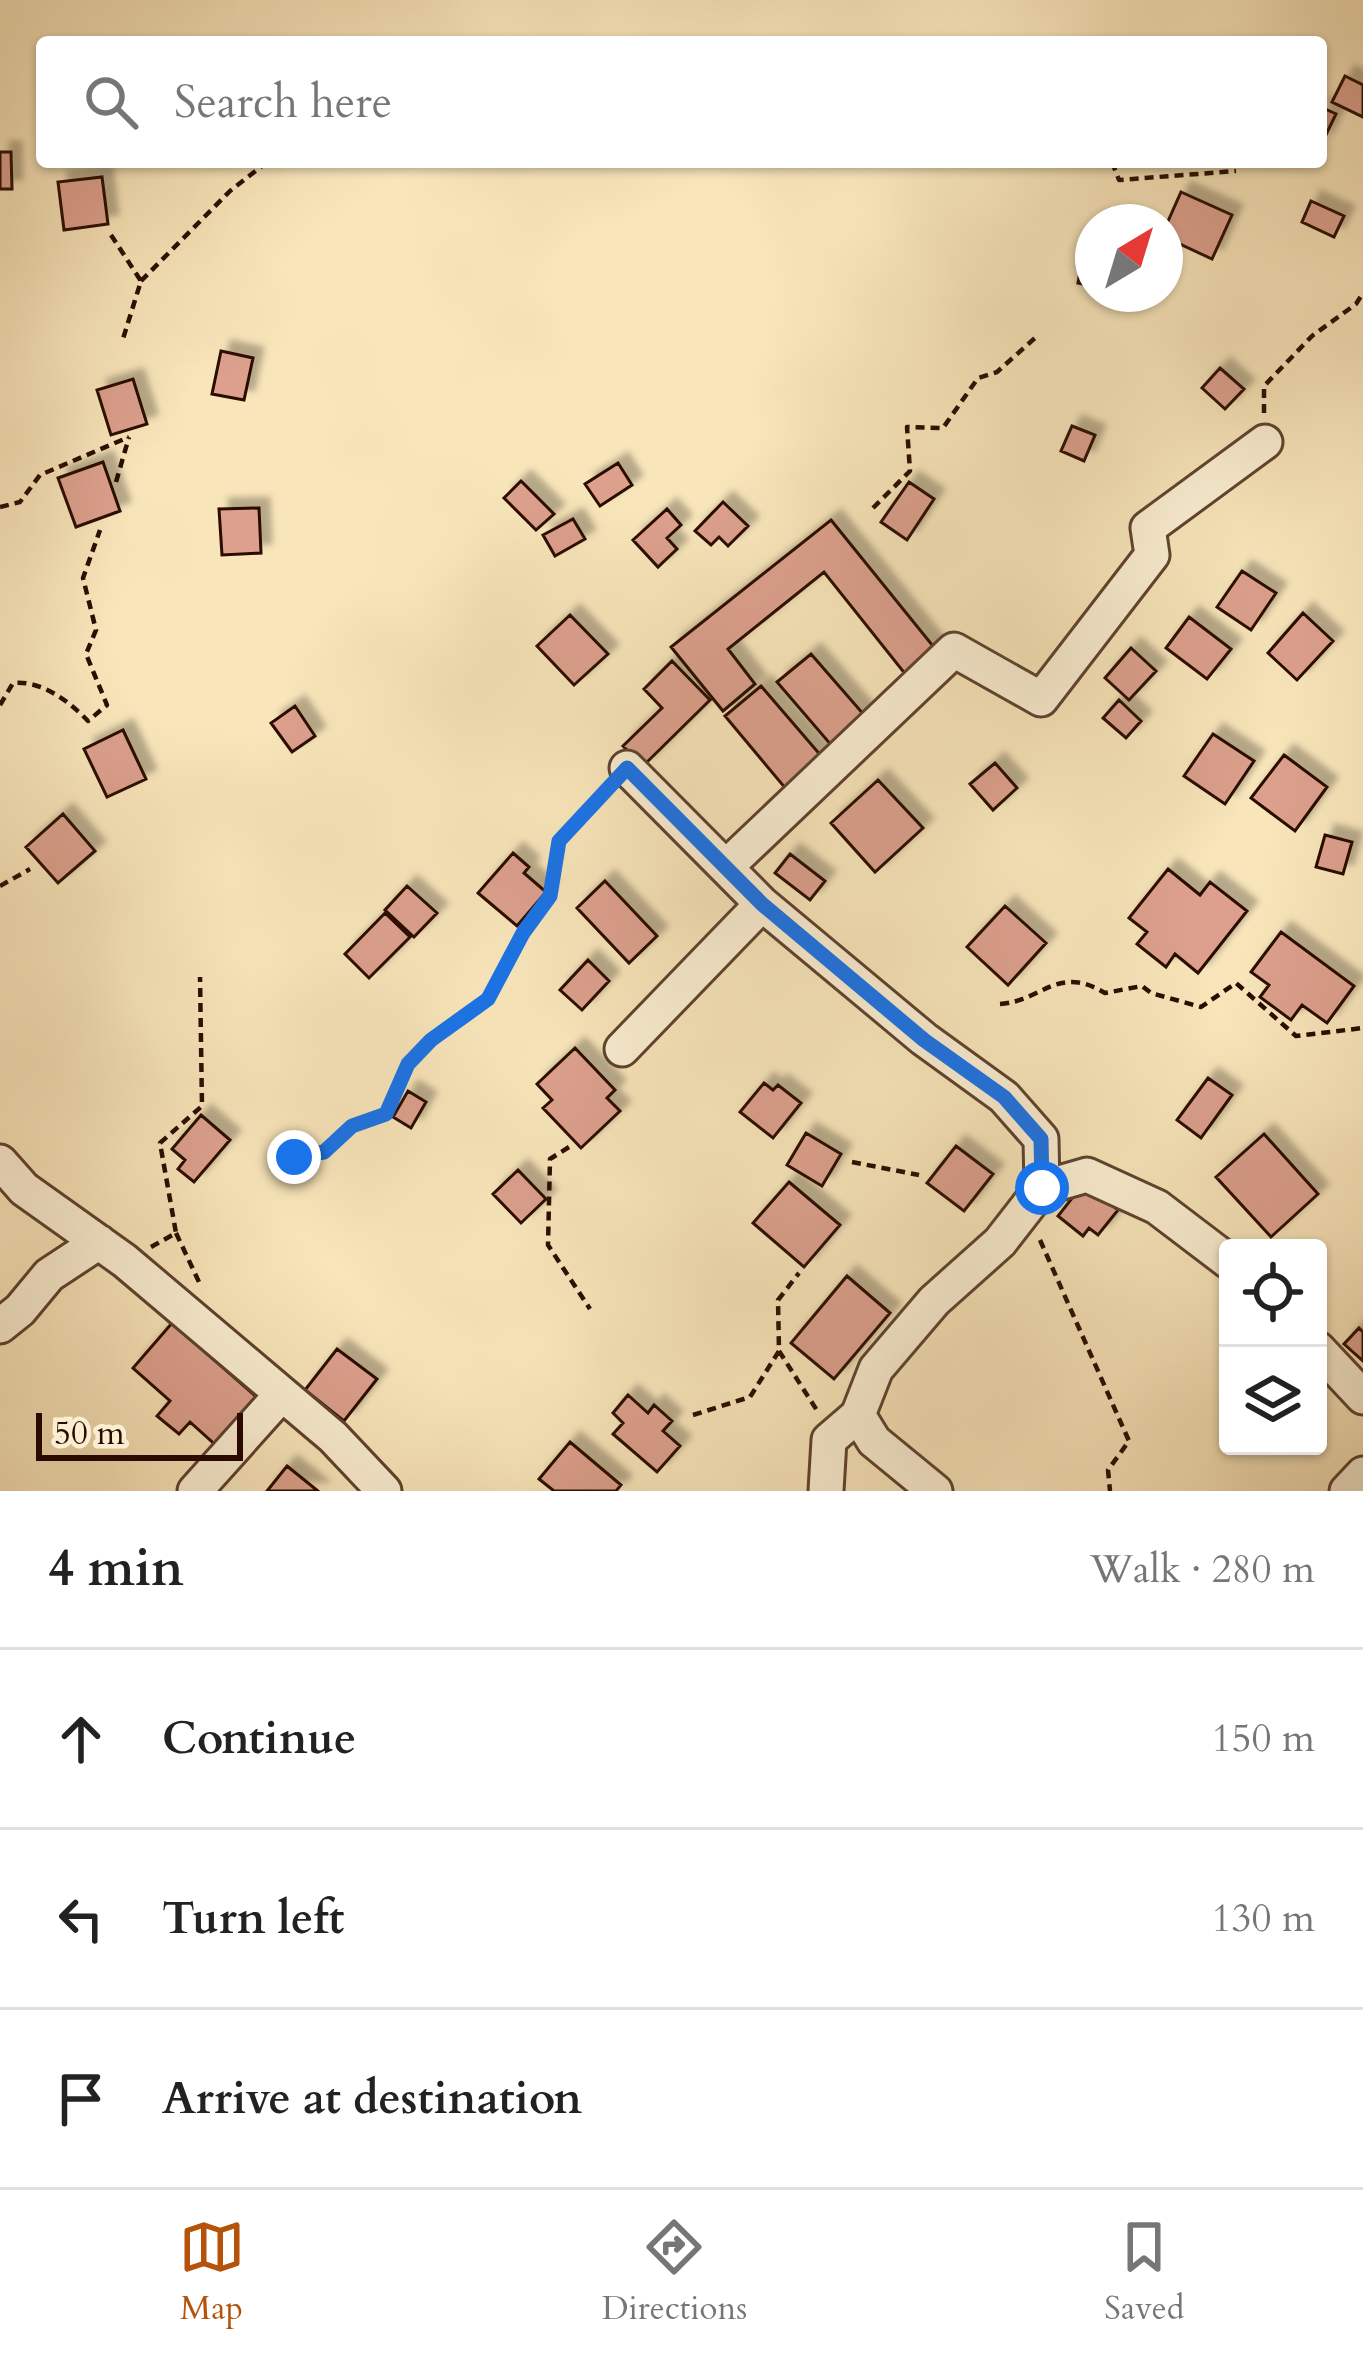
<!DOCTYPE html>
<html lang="en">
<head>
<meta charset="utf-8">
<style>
  :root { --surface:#fff; --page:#f2f2f2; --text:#222; --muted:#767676; --line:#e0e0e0; --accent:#b45309 }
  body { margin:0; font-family:Cardo,serif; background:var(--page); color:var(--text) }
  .controls { position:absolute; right:36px; bottom:36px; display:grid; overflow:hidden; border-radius:12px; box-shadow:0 3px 9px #0004 }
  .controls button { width:108px; height:108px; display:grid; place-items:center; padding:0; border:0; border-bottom:3px solid var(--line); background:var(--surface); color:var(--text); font:60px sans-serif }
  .compass { position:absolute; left:1075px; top:204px; width:108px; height:108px; border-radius:50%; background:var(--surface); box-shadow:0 3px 9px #0004; rotate:38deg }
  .scale { position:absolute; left:36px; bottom:30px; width:207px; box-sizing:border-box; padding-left:12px; border:6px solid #2b0b00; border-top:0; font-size:33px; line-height:42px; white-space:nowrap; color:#2b0b00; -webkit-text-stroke:9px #faeed2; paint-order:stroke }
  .stop { position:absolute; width:36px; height:36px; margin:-27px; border:9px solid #1a73e8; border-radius:50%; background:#fff }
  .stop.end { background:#1a73e8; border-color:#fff; box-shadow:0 3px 12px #0008 }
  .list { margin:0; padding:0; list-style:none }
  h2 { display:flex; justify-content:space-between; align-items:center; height:156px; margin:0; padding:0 48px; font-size:51px }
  h2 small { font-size:39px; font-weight:400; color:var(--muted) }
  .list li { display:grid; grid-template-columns:78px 1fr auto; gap:36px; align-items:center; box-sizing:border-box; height:180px; padding:0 48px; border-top:3px solid var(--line) }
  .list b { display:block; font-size:45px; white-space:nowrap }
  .list em { font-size:39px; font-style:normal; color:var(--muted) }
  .icon { flex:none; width:66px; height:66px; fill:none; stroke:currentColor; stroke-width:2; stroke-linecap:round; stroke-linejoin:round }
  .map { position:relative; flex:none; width:1363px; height:1491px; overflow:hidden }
  .search { position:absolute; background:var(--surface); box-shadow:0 3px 9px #0004; left:36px; right:36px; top:36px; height:132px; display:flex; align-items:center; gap:30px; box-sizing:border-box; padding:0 42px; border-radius:12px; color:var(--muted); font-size:45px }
  .sheet { height:696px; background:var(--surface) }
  nav { display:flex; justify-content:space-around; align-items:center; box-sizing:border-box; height:168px; border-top:3px solid var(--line); background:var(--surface); font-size:33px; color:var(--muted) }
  nav a { display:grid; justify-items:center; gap:6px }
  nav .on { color:var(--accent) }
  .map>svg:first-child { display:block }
</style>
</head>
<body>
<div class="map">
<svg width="1363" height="1491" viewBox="0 0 1363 1491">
  <defs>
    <filter id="shadow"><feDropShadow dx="10" dy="-10" stdDeviation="3" flood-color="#0004"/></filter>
  </defs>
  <rect width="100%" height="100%" fill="#f8e5ba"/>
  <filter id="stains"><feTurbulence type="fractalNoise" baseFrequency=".00167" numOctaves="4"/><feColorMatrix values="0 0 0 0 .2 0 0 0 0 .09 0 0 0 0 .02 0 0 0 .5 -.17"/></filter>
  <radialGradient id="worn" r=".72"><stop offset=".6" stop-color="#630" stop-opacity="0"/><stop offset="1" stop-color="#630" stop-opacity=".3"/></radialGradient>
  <path fill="#dca08d" stroke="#2b0b00" stroke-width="3" filter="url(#shadow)" d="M 1345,76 L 1363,85 L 1363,117 L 1332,102 Z
    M 1321,107 L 1336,114 L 1321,145 Z
    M 0,152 L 11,152 L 12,189 L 0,189 Z
    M 102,177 L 108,224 L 64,230 L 58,182 Z
    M 1181,192 L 1232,215 L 1212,259 L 1165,237 L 1165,228 Z
    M 1311,201 L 1344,216 L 1334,237 L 1302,222 Z
    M 1084,250 L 1093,252 L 1093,286 L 1078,283 Z
    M 221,351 L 253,358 L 244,400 L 212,394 Z
    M 1220,368 L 1244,389 L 1225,409 L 1202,388 Z
    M 133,379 L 147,424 L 111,435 L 97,390 Z
    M 1072,426 L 1095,435 L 1084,461 L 1061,451 Z
    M 103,462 L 120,511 L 76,527 L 58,478 Z
    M 618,463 L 632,485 L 600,506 L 585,484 Z
    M 521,481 L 554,514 L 536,530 L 504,498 Z
    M 909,482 L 934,499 L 907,540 L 881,522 Z
    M 723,502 L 748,526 L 728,546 L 719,537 L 711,545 L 695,531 Z
    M 259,508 L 261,553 L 222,555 L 219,509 Z
    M 667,509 L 681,525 L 667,538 L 677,549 L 658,567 L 633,540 Z
    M 573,519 L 585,539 L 555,556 L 543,535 Z
    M 831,520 L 937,651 L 906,675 L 824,572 L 728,649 L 755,684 L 723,711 L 671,647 Z
    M 1242,571 L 1276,593 L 1251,630 L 1217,607 Z
    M 1303,613 L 1333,641 L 1297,680 L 1268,653 Z
    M 570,615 L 608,654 L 574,685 L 537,646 Z
    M 1189,617 L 1231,649 L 1207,679 L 1166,648 Z
    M 1131,648 L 1156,671 L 1129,700 L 1105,678 Z
    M 811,654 L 872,724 L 838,753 L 777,682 Z
    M 672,661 L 710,700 L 643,766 L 623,746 L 662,708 L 644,689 Z
    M 761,686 L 823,758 L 786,789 L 725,716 Z
    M 1119,700 L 1141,721 L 1126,738 L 1103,718 Z
    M 295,706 L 315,736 L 292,752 L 271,723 Z
    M 123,730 L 146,779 L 107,797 L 84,749 Z
    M 1213,734 L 1254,761 L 1225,804 L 1184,776 Z
    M 1284,755 L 1327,787 L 1295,831 L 1251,798 Z
    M 995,763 L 1017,788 L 993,810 L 970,784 Z
    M 878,780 L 923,828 L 875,872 L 831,823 Z
    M 63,814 L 95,851 L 58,883 L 26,847 Z
    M 1325,835 L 1352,842 L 1343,874 L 1316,867 Z
    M 513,853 L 529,867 L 524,873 L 546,892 L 517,926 L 478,893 Z
    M 790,854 L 825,881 L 810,900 L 775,873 Z
    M 1168,869 L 1200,895 L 1210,882 L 1247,911 L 1198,973 L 1175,954 L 1166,967 L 1137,944 L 1147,932 L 1129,918 Z
    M 605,881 L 657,936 L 629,963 L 577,908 Z
    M 407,886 L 437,913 L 414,937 L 385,910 Z
    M 1005,906 L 1046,943 L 1008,985 L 967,947 Z
    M 385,913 L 410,937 L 369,978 L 345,954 Z
    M 1281,932 L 1354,986 L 1327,1023 L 1302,1005 L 1291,1020 L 1260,997 L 1269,985 L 1251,972 Z
    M 588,960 L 609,981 L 582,1010 L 560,990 Z
    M 575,1048 L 615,1090 L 607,1098 L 620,1111 L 581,1148 L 543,1108 L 552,1100 L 537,1084 Z
    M 1208,1078 L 1232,1095 L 1201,1138 L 1177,1120 Z
    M 764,1083 L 773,1090 L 778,1085 L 801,1103 L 773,1138 L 740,1112 Z
    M 408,1091 L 426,1102 L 411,1128 L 393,1117 Z
    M 201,1115 L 230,1140 L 194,1182 L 178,1169 L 185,1160 L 172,1149 Z
    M 806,1133 L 841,1154 L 822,1186 L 787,1165 Z
    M 1264,1134 L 1318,1194 L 1271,1237 L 1216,1177 Z
    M 956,1146 L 993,1174 L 964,1211 L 927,1183 Z
    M 518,1170 L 546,1199 L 521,1223 L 493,1194 Z
    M 789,1182 L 840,1225 L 804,1267 L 753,1223 Z
    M 1084,1183 L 1118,1210 L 1098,1235 L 1089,1228 L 1083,1236 L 1058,1216 Z
    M 847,1276 L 890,1313 L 834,1379 L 791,1343 Z
    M 172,1323 L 260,1400 L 219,1448 L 190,1422 L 179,1434 L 157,1416 L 170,1401 L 133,1368 Z
    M 1359,1328 L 1363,1332 L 1363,1361 L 1344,1344 Z
    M 337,1349 L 377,1379 L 344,1421 L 305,1390 Z
    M 628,1395 L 648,1413 L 654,1405 L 672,1421 L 663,1431 L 680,1446 L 657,1472 L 613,1434 L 623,1423 L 613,1413 Z
    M 570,1442 L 621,1485 L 616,1491 L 554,1491 L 539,1479 Z
    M 287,1466 L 318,1491 L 267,1491 Z"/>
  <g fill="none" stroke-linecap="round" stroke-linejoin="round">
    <defs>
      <path id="minor" d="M 627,768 L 762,904 L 924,1039 L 1004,1097 L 1041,1139 L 1042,1188 L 1000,1242 L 934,1301 L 876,1369 L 858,1415 L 874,1441 L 935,1491
        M 726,867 L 954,650 L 1041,699 L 1152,555 L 1148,528 L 1265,442
        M 622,1049 L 762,904
        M 0,1162 L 24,1189 L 125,1261 L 333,1437 L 384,1491
        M 1042,1188 L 1087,1175 L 1157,1207 L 1228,1261
        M 0,1326 L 20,1310 L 49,1275 L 99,1242
        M 1318,1349 L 1363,1397
        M 195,1491 L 281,1395
        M 826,1491 L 829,1440 L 858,1415
        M 1347,1491 L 1363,1474"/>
    </defs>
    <use href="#minor" stroke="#5e422e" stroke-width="39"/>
    <path stroke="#2b0b00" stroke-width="4.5" stroke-dasharray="9 6" stroke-linecap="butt" d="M 1112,162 L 1119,180 L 1236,171
      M 111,235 L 141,281 L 122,342
      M 141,281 L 230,191 L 267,162
      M 1264,413 L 1264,386 L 1312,336 L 1356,304 L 1363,293
      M 116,482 L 129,437
      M 0,507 L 20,502 L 40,475 L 129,437
      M 873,508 L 910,471 L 907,427 L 943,428 L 978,378 L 997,372 L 1036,337
      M 0,705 L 13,683 C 41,680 69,701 88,721 L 107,705 L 86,654 L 96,630 L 83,578 L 100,530
      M 0,886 L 30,869
      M 1000,1004 C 1043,1001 1057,964 1105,993 L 1142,986 L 1151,993 L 1201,1007 L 1236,983 L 1296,1036 L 1363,1028
      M 569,1147 L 550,1159 L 548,1245 L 590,1309
      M 294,1157 L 324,1152 L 351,1126 L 386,1114 L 408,1064 L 431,1040 L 488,999 L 523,933 L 550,896 L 559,841 L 607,790
      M 852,1162 L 919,1175
      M 176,1233 L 199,1282
      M 1040,1240 L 1129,1441 L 1108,1470 L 1110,1491
      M 151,1247 L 176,1233 L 160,1143 L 202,1106 L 200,977
      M 779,1351 L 818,1412
      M 693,1415 L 750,1397 L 779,1351 L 778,1300 L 799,1273"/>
    <use href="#minor" stroke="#faeed2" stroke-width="33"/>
  </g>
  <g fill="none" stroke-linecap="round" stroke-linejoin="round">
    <path stroke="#1a73e8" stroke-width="15" d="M 294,1157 L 324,1152 L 352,1126 L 386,1114 L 408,1064 L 431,1040 L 488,999 L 523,933 L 550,896 L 559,841 L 627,768 L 762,904 L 924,1040 L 1004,1097 L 1041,1139 L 1042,1188"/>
  </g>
  <rect width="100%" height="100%" filter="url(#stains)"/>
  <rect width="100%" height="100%" fill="url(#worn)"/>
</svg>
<div class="controls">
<button><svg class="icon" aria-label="locate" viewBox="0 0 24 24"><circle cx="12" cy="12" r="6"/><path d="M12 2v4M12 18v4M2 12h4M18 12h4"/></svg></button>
<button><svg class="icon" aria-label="layers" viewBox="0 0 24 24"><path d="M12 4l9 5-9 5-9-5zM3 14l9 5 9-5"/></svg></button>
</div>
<svg class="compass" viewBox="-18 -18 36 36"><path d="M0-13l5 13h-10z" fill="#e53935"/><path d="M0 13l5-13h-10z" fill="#767676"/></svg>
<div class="scale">50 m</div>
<div class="stop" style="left:1042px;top:1188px"></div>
<div class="stop end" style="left:294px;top:1157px"></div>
<div class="search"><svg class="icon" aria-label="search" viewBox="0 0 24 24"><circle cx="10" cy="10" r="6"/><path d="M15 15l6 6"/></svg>Search here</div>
</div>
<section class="sheet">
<h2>4 min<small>Walk · 280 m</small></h2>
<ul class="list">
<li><svg class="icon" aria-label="ahead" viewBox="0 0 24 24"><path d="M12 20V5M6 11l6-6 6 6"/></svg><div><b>Continue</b></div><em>150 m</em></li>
<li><svg class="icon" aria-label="left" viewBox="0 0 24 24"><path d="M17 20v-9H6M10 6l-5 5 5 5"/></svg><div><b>Turn left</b></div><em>130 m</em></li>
<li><svg class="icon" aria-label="arrive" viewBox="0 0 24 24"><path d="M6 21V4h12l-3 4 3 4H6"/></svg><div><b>Arrive at destination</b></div></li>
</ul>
</section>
<nav>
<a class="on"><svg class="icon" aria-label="map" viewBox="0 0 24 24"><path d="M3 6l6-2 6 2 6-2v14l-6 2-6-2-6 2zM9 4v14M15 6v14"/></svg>Map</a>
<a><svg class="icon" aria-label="directions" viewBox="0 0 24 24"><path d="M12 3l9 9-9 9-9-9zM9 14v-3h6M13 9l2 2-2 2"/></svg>Directions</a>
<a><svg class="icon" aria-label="saved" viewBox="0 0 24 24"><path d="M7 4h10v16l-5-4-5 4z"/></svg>Saved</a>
</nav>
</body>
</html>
